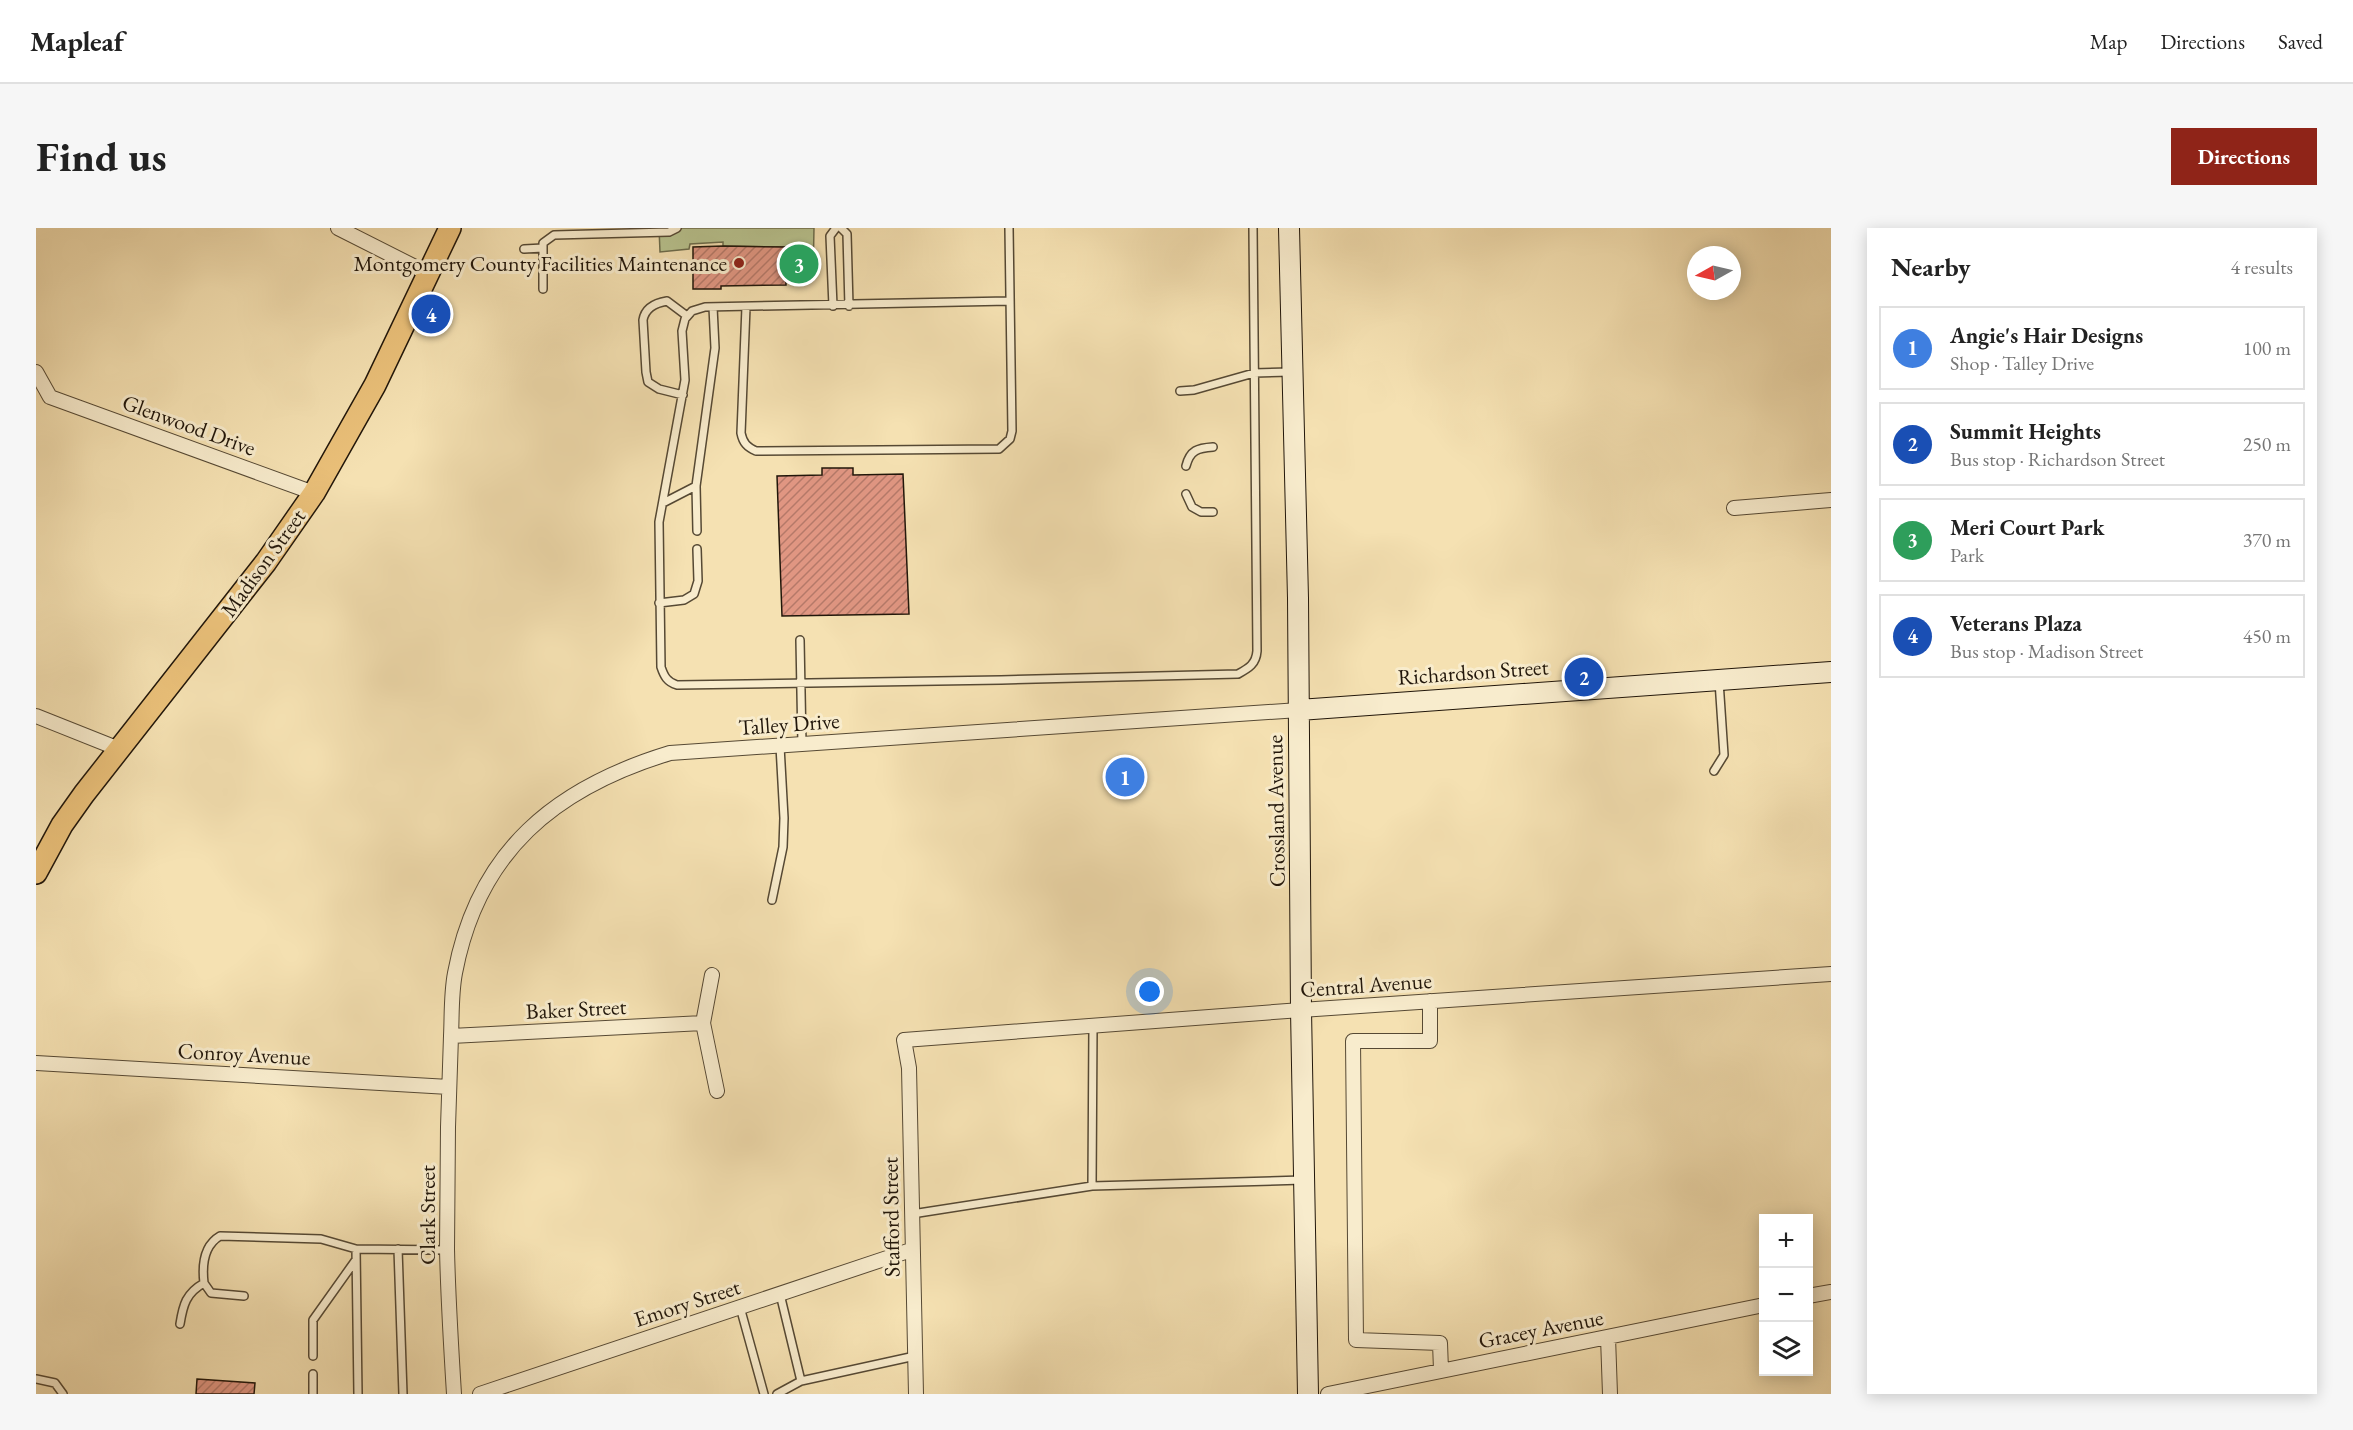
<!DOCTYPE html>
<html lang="en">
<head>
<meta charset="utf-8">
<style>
  :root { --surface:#fff; --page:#f6f6f6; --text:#222; --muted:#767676; --line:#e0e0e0; --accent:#8f2418 }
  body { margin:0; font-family:"EB Garamond",serif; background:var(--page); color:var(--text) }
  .controls { position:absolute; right:18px; bottom:18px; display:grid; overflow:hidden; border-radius:0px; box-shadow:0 3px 15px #0003 }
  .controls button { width:54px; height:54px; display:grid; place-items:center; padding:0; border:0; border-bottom:2px solid var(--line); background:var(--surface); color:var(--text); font:30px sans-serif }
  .compass { position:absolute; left:1651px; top:18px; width:54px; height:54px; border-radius:50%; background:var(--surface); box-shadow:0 3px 15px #0003; rotate:262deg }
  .you { position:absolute; left:1114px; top:764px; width:21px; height:21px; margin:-15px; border:4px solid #fff; border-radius:50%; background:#1a73e8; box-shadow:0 0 0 9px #1a73e833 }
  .badge { display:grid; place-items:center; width:39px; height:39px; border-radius:50%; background:var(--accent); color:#fff; font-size:20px; font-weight:700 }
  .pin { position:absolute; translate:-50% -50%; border:3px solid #fff; box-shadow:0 2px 6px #0006 }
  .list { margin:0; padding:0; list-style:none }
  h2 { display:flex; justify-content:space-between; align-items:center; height:78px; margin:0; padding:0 24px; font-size:26px }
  h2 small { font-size:20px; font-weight:400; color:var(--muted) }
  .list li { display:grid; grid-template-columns:39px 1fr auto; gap:18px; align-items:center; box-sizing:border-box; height:84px; margin:0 12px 12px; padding:0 12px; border:2px solid var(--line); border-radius:0px }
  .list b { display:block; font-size:22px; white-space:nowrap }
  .list p { margin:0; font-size:20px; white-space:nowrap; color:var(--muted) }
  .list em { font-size:20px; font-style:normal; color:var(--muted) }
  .icon { flex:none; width:33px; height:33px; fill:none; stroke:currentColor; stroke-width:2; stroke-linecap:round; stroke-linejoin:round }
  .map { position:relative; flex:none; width:1795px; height:1166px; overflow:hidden; border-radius:0px }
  header { display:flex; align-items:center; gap:36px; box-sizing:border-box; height:84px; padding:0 30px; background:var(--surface); border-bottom:2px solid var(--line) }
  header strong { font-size:28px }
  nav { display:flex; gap:33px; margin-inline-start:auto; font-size:21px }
  .intro { display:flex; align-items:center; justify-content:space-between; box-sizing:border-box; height:144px; padding:0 36px }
  h1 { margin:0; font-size:42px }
  .button { padding:15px 27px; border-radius:0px; background:var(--accent); color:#fff; font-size:21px; font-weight:700 }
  main { display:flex; gap:36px; padding:0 36px }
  aside { flex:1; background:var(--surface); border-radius:0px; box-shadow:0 3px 15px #0003 }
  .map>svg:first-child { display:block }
</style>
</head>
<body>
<header>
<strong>Mapleaf</strong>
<nav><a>Map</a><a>Directions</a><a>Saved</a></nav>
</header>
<div class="intro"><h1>Find us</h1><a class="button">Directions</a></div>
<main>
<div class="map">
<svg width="1795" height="1166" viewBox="0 0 1795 1166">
  <defs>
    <pattern id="building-hatch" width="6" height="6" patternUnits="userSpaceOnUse" patternTransform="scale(1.5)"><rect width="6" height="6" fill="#e09682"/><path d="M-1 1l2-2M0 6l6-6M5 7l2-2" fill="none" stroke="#b57969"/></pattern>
  </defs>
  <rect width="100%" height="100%" fill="#f5e1b2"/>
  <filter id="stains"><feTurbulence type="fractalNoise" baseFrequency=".00333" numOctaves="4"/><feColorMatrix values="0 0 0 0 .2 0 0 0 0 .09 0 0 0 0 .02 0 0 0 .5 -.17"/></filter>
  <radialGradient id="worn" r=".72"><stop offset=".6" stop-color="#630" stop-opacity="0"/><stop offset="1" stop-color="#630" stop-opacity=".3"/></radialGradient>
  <path fill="#b8c38f" stroke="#6c6c4c" stroke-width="1.5" d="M 623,0 L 778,0 L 777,49 L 750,50 L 749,19 L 687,18 L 687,14 L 654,16 L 653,21 L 624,24 Z"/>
  <path fill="url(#building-hatch)" stroke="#21160a" stroke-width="1.5" d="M 687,18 L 749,19 L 750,57 L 685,58 L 685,61 L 657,61 L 657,19 Z
    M 786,240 L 817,240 L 817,247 L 867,246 L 873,386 L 746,388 L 741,248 L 786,247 Z
    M 161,1151 L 219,1155 L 218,1166 L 160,1166 Z"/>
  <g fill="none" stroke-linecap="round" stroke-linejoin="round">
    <defs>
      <path id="lane" d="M 805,0 L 811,6 L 813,78
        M 488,21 L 507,20
        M 507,61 L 507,15 L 518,7 L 633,4 L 641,0
        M 973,73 L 669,79 L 656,83 L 649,91 L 646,103 L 649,152 L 623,294 L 625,439 C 628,448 631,454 641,457 L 965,452 L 1202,446 C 1213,440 1220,436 1221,423 L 1217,0
        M 797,78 L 794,8 L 800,0
        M 710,79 L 705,205 C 707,215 711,219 720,223 L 963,221 L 974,211 L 976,203 L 973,0
        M 1144,163 L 1158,162 L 1218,145 L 1254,144
        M 647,167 L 623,161 L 612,154 L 610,144 L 607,92 C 609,80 619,75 631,73 L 651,88
        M 1150,238 C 1154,222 1162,220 1177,219
        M 1150,266 L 1156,279 L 1165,284 L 1177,284
        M 627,275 L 660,258
        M 661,303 L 660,258 L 679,120 L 677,79
        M 623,375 L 648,372 L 658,366 L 662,353 L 661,321
        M 764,412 L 766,516
        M 1678,543 L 1688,527 L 1683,453
        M 736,672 L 747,619 L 748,590 L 744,518
        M 1056,958 L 1057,798
        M 876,986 L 1056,958 L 1267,952
        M 362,1021 L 367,1166
        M 744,1066 L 765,1153 L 879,1128
        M 208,1068 L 175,1065 L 168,1055 C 166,1038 167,1018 184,1008 L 285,1011 L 320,1021
        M 704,1079 L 728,1166
        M 144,1096 C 147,1077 150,1065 168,1055
        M 277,1128 L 277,1092 L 319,1033
        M 0,1151 L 19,1155 L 27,1166
        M 277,1166 L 277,1146
        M 322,1166 L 320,1021 L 411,1022
        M 741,1166 L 765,1153"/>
      <path id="street" d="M 302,0 L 393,46
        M 0,144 L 14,169
        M 14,169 L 278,265
        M 1698,280 L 1795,272
        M 0,488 L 83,521
        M 676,747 L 667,795 L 681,863
        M 1394,773 L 1394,813 L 1317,813 L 1320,1112 L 1404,1115 L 1405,1142
        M 415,808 L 667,795
        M 0,835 L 413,859
        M 1772,1068 L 1795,1064
        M 1572,1109 L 1574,1166
        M 418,1166 C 415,1118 412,1069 411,1021 C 411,980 412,940 412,899 C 413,869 414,838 415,808 C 416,787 415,766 419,745 C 442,623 519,560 634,525 L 1263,482
        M 444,1166 L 872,1023
        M 880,1166 L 873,840 L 868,812 L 1265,782 L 1795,746
        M 1292,1166 L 1728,1077"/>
      <path id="secondary" d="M 1253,0 L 1262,370 L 1265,782 L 1272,1166
        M 1263,482 L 1795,444"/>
      <path id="primary" d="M 0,645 L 26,597 L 48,566 L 230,334 L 278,265 L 339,157 L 414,0"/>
    </defs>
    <use href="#lane" stroke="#564934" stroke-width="10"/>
    <use href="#street" stroke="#564934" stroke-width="16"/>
    <use href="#secondary" stroke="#21160a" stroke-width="22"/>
    <use href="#primary" stroke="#21160a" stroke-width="24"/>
    <use href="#lane" stroke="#f8eccd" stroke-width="7"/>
    <use href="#street" stroke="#f8eccd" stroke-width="14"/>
    <use href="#secondary" stroke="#f8eccd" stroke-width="20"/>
    <use href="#primary" stroke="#eac079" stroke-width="21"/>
  </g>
  <circle fill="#8f2418" stroke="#f8eccd" stroke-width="2" cx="703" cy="35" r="6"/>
  <g text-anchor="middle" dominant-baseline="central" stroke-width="6" stroke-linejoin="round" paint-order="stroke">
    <g font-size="22" fill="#21160a" stroke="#f8eccd" text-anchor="end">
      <text x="691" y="35">Montgomery County Facilities Maintenance</text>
    </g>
    <g font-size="22" fill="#21160a" stroke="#f8eccd">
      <text transform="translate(153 197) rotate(20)">Glenwood Drive</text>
      <text transform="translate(227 335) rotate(-54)">Madison Street</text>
      <text transform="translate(1437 444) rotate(-4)">Richardson Street</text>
      <text transform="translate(753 496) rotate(-4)">Talley Drive</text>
      <text transform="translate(1240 583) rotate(-91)">Crossland Avenue</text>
      <text transform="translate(1330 757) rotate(-4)">Central Avenue</text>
      <text transform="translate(540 781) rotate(-3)">Baker Street</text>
      <text transform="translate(208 826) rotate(3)">Conroy Avenue</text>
      <text transform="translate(391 987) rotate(-90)">Clark Street</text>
      <text transform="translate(855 989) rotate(-91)">Stafford Street</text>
      <text transform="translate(651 1075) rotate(-18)">Emory Street</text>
      <text transform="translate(1505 1101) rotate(-11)">Gracey Avenue</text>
    </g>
  </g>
  <rect width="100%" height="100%" filter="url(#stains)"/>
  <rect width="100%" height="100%" fill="url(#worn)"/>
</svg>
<div class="controls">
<button>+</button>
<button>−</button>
<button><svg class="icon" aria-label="layers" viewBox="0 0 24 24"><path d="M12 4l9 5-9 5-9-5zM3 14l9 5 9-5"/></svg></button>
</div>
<svg class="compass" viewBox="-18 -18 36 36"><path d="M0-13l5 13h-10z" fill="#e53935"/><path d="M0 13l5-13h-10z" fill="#767676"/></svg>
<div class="you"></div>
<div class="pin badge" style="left:1089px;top:549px;background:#3f7fe0">1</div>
<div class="pin badge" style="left:1548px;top:449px;background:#1a4fb4">2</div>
<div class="pin badge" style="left:763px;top:36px;background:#2e9e5b">3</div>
<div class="pin badge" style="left:395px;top:86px;background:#1a4fb4">4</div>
</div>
<aside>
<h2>Nearby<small>4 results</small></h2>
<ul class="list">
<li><span class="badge" style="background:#3f7fe0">1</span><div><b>Angie's Hair Designs</b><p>Shop · Talley Drive</p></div><em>100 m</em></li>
<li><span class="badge" style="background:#1a4fb4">2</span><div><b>Summit Heights</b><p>Bus stop · Richardson Street</p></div><em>250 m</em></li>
<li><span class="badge" style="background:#2e9e5b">3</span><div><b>Meri Court Park</b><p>Park</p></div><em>370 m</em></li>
<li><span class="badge" style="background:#1a4fb4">4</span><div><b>Veterans Plaza</b><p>Bus stop · Madison Street</p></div><em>450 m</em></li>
</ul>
</aside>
</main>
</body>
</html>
